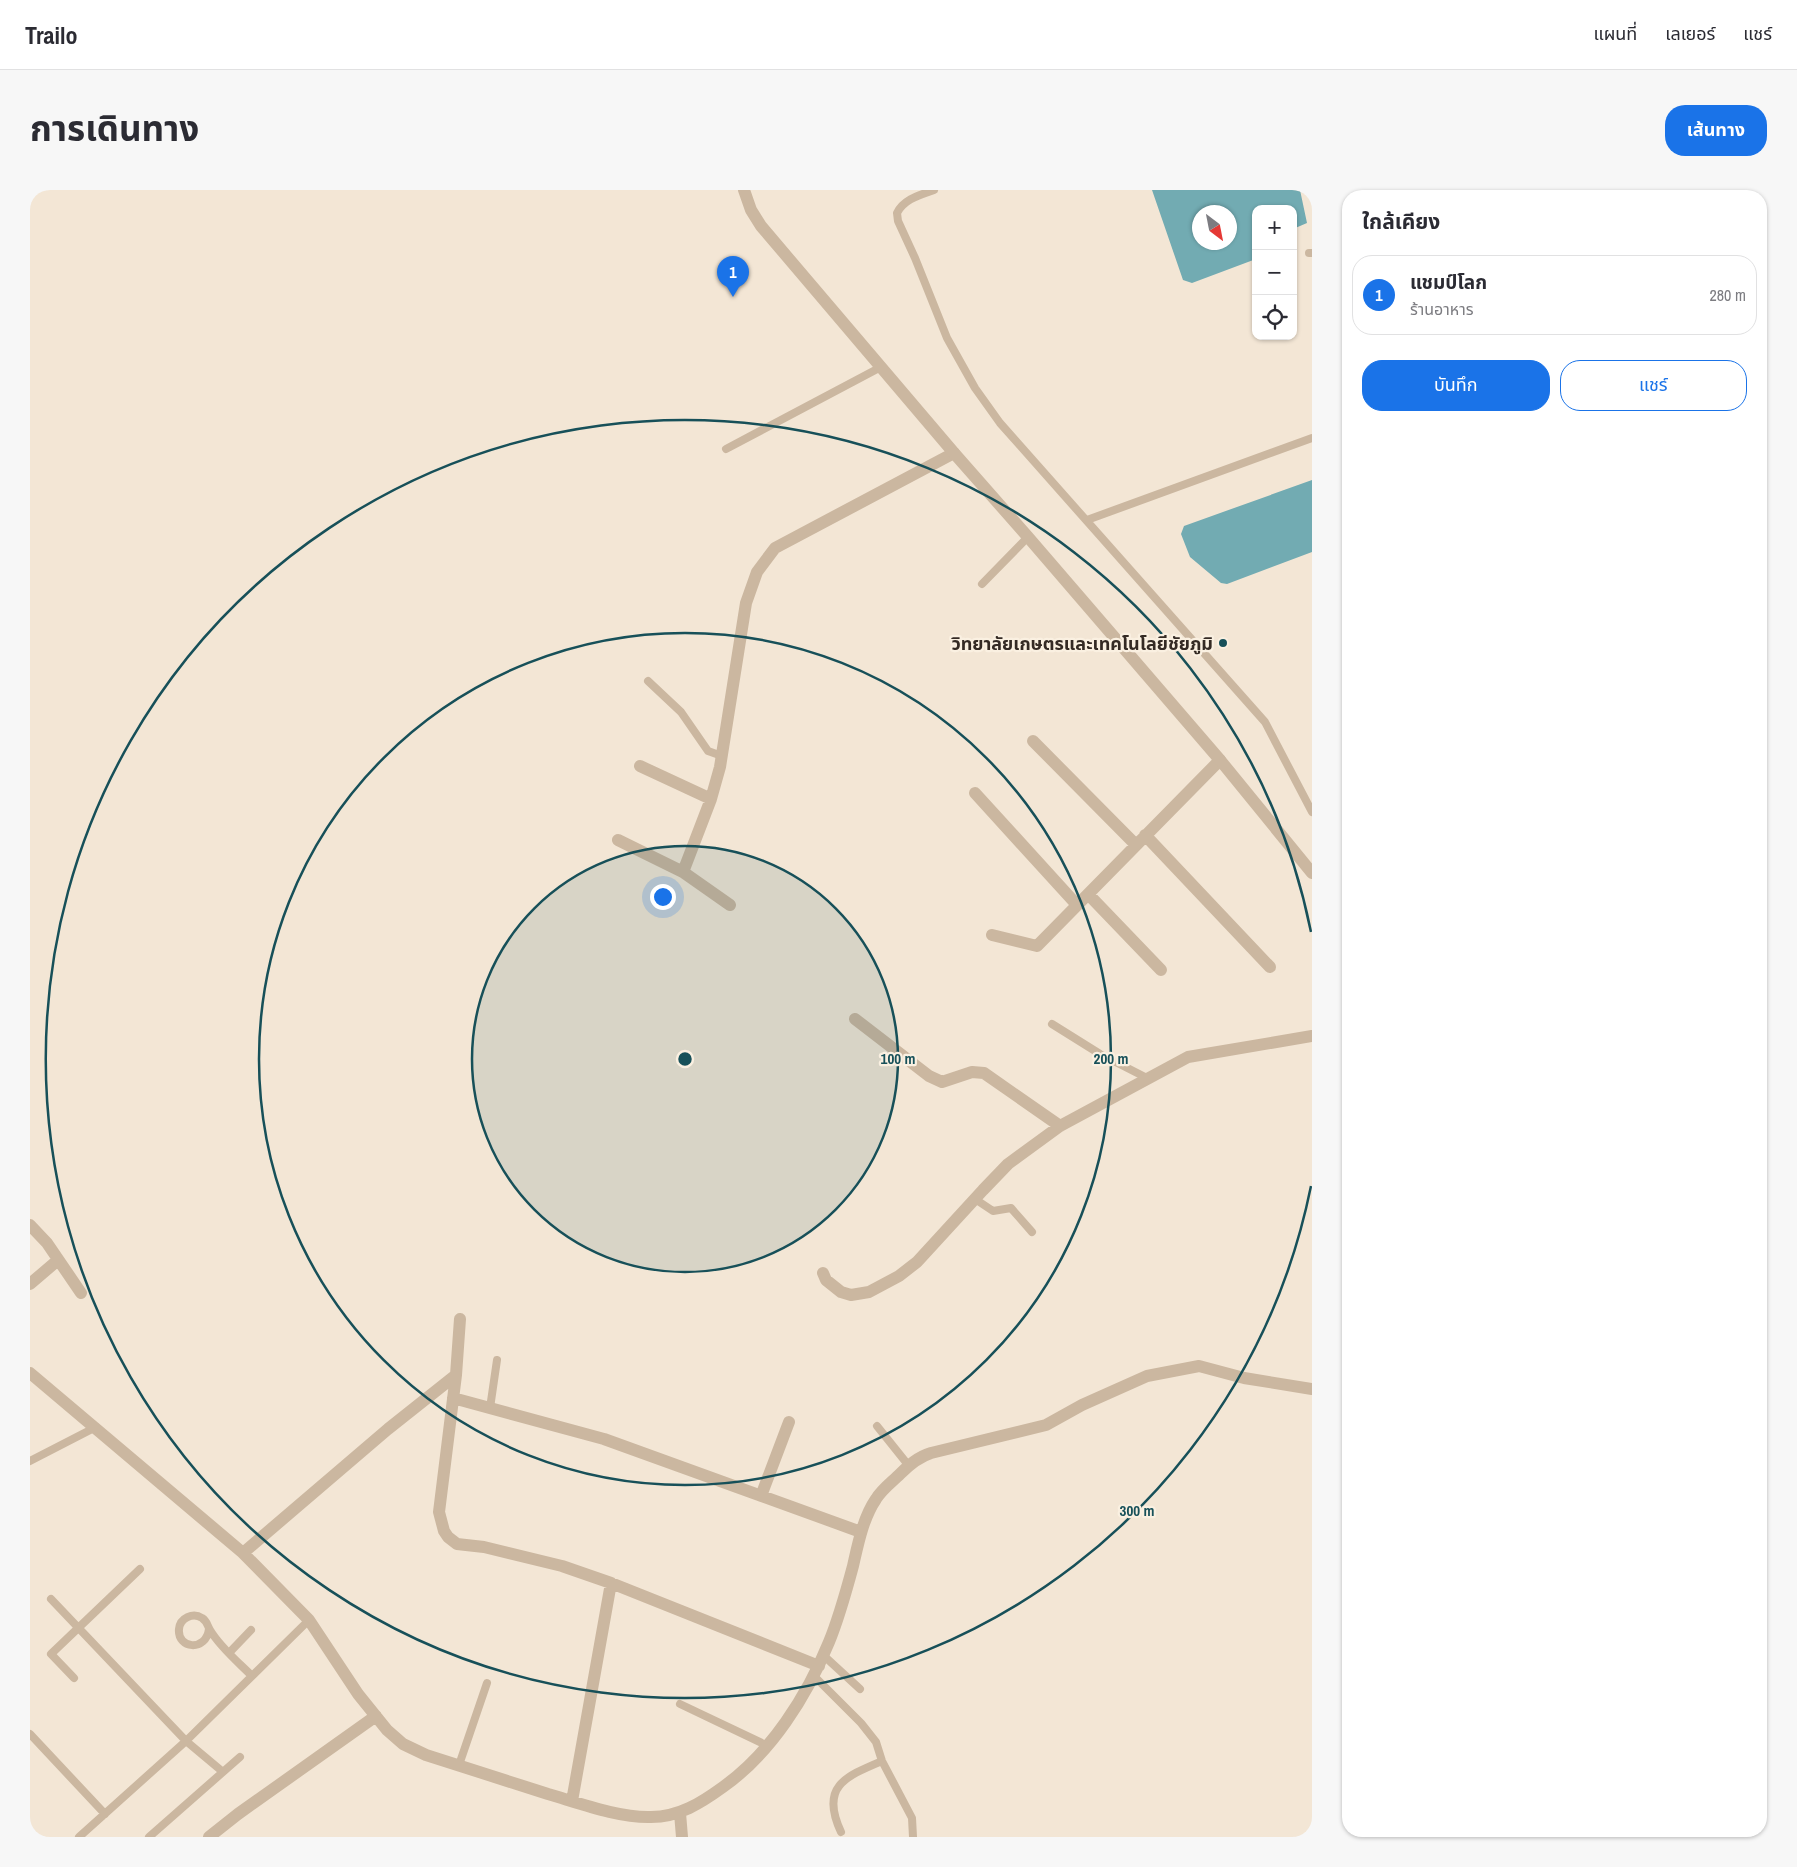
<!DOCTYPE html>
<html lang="th">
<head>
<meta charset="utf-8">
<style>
  :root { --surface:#fff; --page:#f7f7f7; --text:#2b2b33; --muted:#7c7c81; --line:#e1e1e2; --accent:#1a73e8 }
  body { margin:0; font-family:"Archivo Narrow","Noto Sans Thai",sans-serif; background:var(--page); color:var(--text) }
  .controls { position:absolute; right:15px; top:15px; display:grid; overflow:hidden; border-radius:10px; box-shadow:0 1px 4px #0004 }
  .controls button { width:45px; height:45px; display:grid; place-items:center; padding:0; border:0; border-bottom:1px solid var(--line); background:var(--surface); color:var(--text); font:25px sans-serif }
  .compass { position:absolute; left:1162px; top:15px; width:45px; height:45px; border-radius:50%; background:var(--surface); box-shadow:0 1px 4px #0004; rotate:148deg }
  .you { position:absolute; left:632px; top:706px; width:18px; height:18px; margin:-12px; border:4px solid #fff; border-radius:50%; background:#1a73e8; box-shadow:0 0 0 8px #1a73e833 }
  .badge { display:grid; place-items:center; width:32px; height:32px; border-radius:50%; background:var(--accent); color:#fff; font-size:16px; font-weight:700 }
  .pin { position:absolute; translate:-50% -41px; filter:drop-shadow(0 1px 2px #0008) }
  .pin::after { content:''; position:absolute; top:26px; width:18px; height:15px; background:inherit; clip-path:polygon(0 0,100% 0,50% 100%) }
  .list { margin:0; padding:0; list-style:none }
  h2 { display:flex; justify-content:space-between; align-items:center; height:65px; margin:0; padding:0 20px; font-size:21px }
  h2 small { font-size:16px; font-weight:400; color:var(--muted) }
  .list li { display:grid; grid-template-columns:32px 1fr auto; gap:15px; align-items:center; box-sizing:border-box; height:80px; margin:0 10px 10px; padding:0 10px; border:1px solid var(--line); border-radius:20px }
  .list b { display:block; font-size:19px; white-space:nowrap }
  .list p { margin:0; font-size:16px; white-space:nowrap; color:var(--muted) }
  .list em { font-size:16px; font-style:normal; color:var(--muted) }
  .actions { display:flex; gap:10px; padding:15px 20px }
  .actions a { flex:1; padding:11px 0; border:1px solid var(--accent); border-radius:20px; text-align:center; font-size:18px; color:var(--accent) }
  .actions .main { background:var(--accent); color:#fff }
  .icon { flex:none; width:28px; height:28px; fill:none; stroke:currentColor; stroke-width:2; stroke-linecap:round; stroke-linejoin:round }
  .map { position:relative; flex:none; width:1282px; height:1647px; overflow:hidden; border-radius:20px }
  header { display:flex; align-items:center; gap:30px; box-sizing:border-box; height:70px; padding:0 25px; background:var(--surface); border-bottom:1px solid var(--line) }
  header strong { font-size:24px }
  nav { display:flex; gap:28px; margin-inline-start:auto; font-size:18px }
  .intro { display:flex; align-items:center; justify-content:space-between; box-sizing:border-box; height:120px; padding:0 30px }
  h1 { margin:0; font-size:35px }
  .button { padding:12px 22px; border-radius:20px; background:var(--accent); color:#fff; font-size:18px; font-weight:700 }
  main { display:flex; gap:30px; padding:0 30px }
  aside { flex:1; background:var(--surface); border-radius:20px; box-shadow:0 1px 4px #0004 }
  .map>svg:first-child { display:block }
</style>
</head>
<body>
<header>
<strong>Trailo</strong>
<nav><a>แผนที่</a><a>เลเยอร์</a><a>แชร์</a></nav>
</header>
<div class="intro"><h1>การเดินทาง</h1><a class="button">เส้นทาง</a></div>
<main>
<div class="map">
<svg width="1282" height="1647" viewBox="0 0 1282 1647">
  <rect width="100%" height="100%" fill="#f3e6d5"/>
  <path fill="#72abb2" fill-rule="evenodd" d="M 1122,0 L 1270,0 L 1277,33 L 1263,39 L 1263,19 L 1226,19 L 1226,69 L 1162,93 L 1153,90 ZM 1170,22 L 1200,22 L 1200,52 L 1170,52 Z
    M 1282,290 L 1282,362 L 1197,394 L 1191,393 L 1160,367 L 1151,344 L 1154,336 Z"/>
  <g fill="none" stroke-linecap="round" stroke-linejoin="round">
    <path stroke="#cbb7a0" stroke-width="8" d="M 904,0 C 890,5 874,9 867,23 L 868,31 L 885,68 L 917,148 L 945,198 L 970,233 L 1235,532 L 1282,622
      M 1279,63 L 1282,63
      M 696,259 L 851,177
      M 1057,330 L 1282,248
      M 952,394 L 998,347
      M 618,491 L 651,522 L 678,561 L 692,566
      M 1022,834 L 1070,864 L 1117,888
      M 945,1009 L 963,1021 L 981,1018 L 1002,1042
      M 460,1218 L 467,1170
      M 847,1236 L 879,1276
      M 0,1271 L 66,1237
      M 21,1409 L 156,1551 L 193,1582
      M 179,1439 C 176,1462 147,1459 149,1439 C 150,1428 163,1422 172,1428 C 177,1431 177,1435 180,1440 C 190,1457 208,1472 221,1485
      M 199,1463 L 221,1440
      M 793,1465 L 830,1499
      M 784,1486 L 831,1533 L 846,1552 L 852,1571 L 882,1628 L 883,1647
      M 44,1488 L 21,1464 L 110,1379
      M 650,1514 L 736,1555
      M 0,1544 L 75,1624
      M 429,1575 L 457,1493
      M 811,1642 C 790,1597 814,1587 852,1571
      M 49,1647 L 156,1551 L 279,1430
      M 119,1647 L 210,1567"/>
    <path stroke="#cbb7a0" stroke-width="12" d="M 1003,551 L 1106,655
      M 610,576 L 681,609
      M 945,603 L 1047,715
      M 1115,645 L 1240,777
      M 588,650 L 653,682 L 700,715
      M 653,682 L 681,609 L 690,577 L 716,413 L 727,382 L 745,358 L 924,263
      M 1058,704 L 1131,780
      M 962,745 L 1007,756 L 1190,570
      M 825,829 L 899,886 L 912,892 L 942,882 L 954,883 L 1030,936
      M 0,1035 L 17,1053 L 51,1103
      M 793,1083 L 796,1090 L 811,1102 L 821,1105 L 839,1102 L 869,1086 L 887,1072 L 953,1000 L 978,974 L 1030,936 L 1158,867 L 1282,846
      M 0,1094 L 28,1070
      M 0,1183 L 213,1363 L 279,1430 L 328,1504 L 357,1540 L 373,1554 L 396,1565 C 436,1578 477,1591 518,1604 C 549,1613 589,1628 621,1627 C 649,1627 671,1613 693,1597 C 741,1563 777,1506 799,1452 C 809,1428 816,1402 823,1376 C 828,1354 833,1328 846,1309 C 852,1299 862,1292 870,1284 C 879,1275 888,1267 901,1263 L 1016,1235 L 1052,1215 L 1117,1186 L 1169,1176 L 1214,1188 L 1282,1199
      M 426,1185 L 409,1322 L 414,1341 L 418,1347 L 427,1354 L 454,1357 L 532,1376 L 581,1393 L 789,1476
      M 423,1208 L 574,1249 L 831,1342
      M 731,1306 L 759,1232
      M 213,1363 L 358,1239 L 426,1185 L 430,1129
      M 542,1611 L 581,1393
      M 650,1623 L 652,1647
      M 179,1647 L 208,1624 L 346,1526"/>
    <path stroke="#cbb7a0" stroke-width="12" d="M 714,0 L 721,20 L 731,36 L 924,263 L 998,347 L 1190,570 L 1282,683"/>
  </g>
  <circle cx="655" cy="869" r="213" fill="#175059" fill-opacity=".12"/>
  <g fill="none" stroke="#175059" stroke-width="2.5">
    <circle cx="655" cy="869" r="213"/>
    <circle cx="655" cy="869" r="426"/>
    <path d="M1281 996A639 639 0 1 1 1281 742"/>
  </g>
  <circle fill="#175059" stroke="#faf0e1" stroke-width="2" cx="1193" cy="453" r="5"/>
  <g text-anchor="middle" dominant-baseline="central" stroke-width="4.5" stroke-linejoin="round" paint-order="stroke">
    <g font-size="18" font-weight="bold" fill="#342a24" stroke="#faf0e1" text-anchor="end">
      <text x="1183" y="453">วิทยาลัยเกษตรและเทคโนโลยีชัยภูมิ</text>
    </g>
  </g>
  <circle cx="655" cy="869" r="8" fill="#175059" stroke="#faf0e1" stroke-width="2.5"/>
  <g font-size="15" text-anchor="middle" font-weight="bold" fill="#175059" stroke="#faf0e1" stroke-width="4.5" stroke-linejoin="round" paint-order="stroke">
    <text x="868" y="874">100 m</text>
    <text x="1081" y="874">200 m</text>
    <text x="1107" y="1326">300 m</text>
  </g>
</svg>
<div class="controls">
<button>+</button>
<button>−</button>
<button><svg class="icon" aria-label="locate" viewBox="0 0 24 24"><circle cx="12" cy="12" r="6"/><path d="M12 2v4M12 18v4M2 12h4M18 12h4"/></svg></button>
</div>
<svg class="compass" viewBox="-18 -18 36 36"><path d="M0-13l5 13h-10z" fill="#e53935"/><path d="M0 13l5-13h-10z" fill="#7c7c81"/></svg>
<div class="you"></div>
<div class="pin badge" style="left:703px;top:107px">1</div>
</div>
<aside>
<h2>ใกล้เคียง<small></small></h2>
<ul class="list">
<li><span class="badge">1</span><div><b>แชมป์โลก</b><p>ร้านอาหาร</p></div><em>280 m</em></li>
</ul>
<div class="actions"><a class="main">บันทึก</a><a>แชร์</a></div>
</aside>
</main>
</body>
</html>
